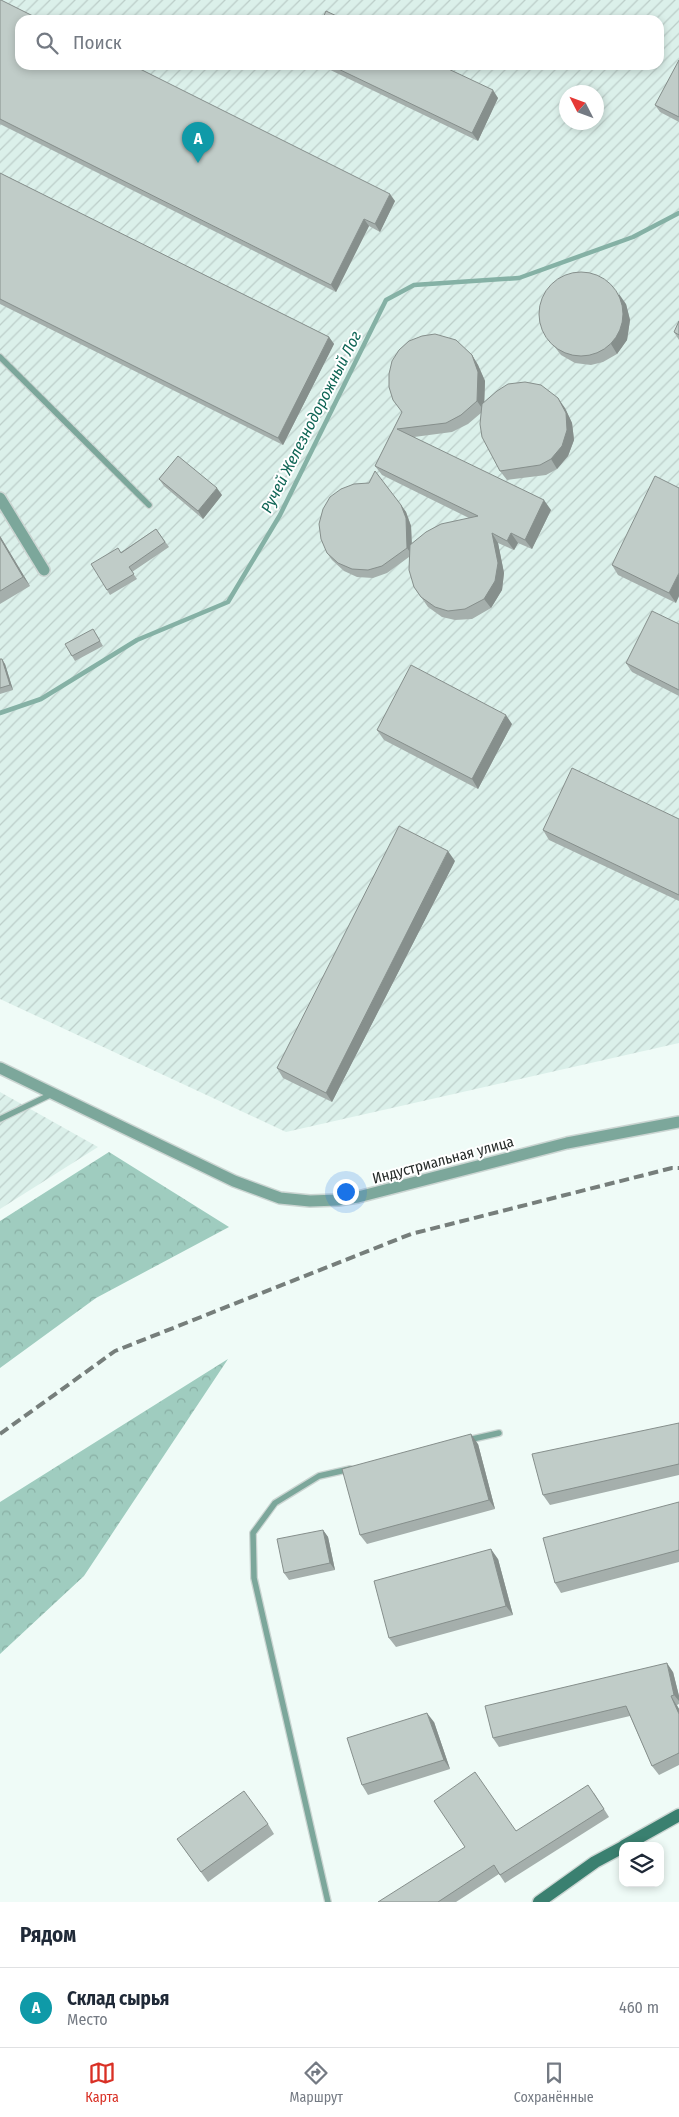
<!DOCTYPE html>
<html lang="ru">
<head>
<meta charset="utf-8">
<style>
  :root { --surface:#fff; --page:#f2f2f3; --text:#1f2937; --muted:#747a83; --line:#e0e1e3; --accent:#d93025 }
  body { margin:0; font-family:"Fira Sans Condensed",sans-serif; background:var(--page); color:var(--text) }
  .controls { position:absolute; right:15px; bottom:15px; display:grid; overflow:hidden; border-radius:10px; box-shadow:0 2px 8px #0003 }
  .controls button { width:45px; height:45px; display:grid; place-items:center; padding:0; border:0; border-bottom:1px solid var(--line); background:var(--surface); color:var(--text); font:25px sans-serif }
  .compass { position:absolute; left:559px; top:85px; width:45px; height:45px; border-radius:50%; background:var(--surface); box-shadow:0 2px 8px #0003; rotate:312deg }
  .you { position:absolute; left:345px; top:1191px; width:18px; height:18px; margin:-12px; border:4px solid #fff; border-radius:50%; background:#1a73e8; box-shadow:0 0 0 8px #1a73e833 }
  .badge { display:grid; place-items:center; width:32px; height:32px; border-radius:50%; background:var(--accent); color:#fff; font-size:16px; font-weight:700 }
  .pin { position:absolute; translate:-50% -41px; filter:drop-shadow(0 1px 2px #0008) }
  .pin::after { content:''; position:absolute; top:26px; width:18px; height:15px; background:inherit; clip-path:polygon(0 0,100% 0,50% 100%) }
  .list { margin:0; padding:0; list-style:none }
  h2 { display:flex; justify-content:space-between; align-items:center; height:65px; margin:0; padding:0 20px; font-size:21px }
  h2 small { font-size:16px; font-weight:400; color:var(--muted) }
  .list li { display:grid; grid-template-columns:32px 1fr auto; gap:15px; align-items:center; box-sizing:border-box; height:80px; padding:0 20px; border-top:1px solid var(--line) }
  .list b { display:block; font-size:19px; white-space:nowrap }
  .list p { margin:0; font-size:16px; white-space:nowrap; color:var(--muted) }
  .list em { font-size:16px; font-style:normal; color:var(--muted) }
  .icon { flex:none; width:28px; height:28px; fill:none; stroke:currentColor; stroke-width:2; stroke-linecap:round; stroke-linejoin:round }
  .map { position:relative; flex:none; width:679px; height:1902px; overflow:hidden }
  .search { position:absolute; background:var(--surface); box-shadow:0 2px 8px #0003; left:15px; right:15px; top:15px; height:55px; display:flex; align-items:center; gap:12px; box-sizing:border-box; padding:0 18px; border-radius:15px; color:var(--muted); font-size:19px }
  .sheet { height:145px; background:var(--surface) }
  nav { display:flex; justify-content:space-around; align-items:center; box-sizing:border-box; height:70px; border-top:1px solid var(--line); background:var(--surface); font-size:14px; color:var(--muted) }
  nav a { display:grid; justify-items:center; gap:2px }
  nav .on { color:var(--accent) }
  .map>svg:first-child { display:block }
</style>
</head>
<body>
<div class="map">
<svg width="679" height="1902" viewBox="0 0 679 1902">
  <defs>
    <pattern id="industrial-furrows" width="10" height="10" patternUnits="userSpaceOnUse" patternTransform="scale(1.25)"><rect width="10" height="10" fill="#dbf0ea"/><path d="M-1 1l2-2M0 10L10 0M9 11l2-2" fill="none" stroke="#bccec9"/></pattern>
    <pattern id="forest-crowns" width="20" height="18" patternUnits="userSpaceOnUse" patternTransform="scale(1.25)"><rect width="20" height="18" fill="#9fccbf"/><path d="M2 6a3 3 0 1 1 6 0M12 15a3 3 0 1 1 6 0" fill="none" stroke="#89afa4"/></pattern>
  </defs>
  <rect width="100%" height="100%" fill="#effbf7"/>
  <path fill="url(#industrial-furrows)" fill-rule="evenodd" d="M 0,0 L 679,0 L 679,1043 L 286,1132 L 0,999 ZM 20,20 L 659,20 L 659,65 L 20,65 ZM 566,92 L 596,92 L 596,122 L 566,122 Z
    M 0,1092 L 98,1147 L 0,1209 Z"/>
  <path fill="url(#forest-crowns)" d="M 109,1152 L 229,1227 L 96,1298 L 0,1368 L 0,1221 Z
    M 228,1359 L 84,1576 L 0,1654 L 0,1502 Z"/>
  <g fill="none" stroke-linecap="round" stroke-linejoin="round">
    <path stroke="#85b1a5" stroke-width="4.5" d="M 0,713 L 41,699 L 137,640 L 228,602 L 280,515 L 386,300 L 414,285 L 519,278 L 633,237 L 679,213"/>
    <defs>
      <path id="lane" d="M 0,357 L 149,505
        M 0,1119 L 52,1094
        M 468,1440 L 499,1433
        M 328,1902 L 254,1578 L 253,1533 L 275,1503 L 319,1476 L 350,1469"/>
      <path id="street" d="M 0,498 L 44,570
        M 0,1068 L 234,1181 L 280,1198 L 310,1201 L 338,1200 L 358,1197 L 567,1143 L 679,1122"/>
      <path id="secondary" d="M 624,1846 L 679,1815
        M 539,1902 L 595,1862 L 623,1847"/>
    </defs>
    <use href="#lane" stroke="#cbd5d2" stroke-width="8"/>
    <use href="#street" stroke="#cbd5d2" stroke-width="14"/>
    <use href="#secondary" stroke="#cbd5d2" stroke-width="15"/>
    <use href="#lane" stroke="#7ca79b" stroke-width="5.5"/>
    <use href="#street" stroke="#7ca79b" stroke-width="11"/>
    <use href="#secondary" stroke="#3a8070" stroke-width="12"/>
    <path stroke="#767e7b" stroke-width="4" stroke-dasharray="10 5" stroke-linecap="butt" d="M 0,1434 L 115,1351 L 411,1234 L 672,1168 L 679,1168"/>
  </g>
  <path fill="#a5afac" d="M 0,0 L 395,201 L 380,232 L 369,226 L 336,292 L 0,124 Z
    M 679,60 L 679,122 L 660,112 L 655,105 Z
    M 320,65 L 440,65 L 498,98 L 478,141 Z
    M 0,173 L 329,337 L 334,344 L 283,445 L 0,304 Z
    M 626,304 L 630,320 L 627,340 L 617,354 L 603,362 L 591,365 L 575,363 L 561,355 L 544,333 Z
    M 679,321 L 679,340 L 674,332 Z
    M 472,355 L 478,365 L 485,381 L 484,402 L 565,408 L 572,423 L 574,440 L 568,456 L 557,469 L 546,475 L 507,480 L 500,471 L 481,413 L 468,424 L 452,432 L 414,437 L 551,510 L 532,549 L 518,543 L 514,550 L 498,543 L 504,573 L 502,590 L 491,608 L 472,619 L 455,620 L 442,617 L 428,607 L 414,587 L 409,557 L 387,573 L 373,578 L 357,577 L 344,571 L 332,560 L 327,553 L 401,505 L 406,512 L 411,526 L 412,543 L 469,518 L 382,475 L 375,466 L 402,412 Z
    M 159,479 L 222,495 L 203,519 L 164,486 Z
    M 679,488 L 676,603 L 618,575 L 612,565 Z
    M 156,529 L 169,547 L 132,572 L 137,579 L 110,595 L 107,590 L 121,552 Z
    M 0,536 L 30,586 L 0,604 Z
    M 679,624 L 679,696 L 632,672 L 626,663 Z
    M 96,634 L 103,646 L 75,661 L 72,656 Z
    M 0,659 L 5,664 L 13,690 L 0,694 Z
    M 512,724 L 478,789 L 384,740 L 377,730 Z
    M 679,819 L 679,901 L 549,840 L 543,830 Z
    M 455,861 L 332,1102 L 283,1078 L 277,1068 Z
    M 679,1423 L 679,1475 L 550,1505 L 543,1495 Z
    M 478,1444 L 495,1509 L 367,1544 L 360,1535 Z
    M 679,1502 L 679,1562 L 561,1593 L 555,1583 Z
    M 323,1530 L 328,1537 L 335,1570 L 289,1580 L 284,1573 Z
    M 498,1559 L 513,1615 L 396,1647 L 389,1638 Z
    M 673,1672 L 679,1696 L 679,1704 L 677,1705 L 679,1709 L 679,1765 L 659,1775 L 652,1766 L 630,1716 L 499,1747 L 493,1738 Z
    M 434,1722 L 450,1769 L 368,1795 L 362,1785 Z
    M 594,1793 L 609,1817 L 505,1883 L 499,1874 L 456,1902 L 378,1902 L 516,1831 Z
    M 268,1824 L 274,1834 L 208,1882 L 177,1839 Z"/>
  <path fill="#868f8c" d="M 493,90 L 498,98 L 478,141 L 472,133 Z
    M 390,194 L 395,201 L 380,232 L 375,224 Z
    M 364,219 L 369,226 L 336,292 L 331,285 Z
    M 619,294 L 626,304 L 630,320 L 627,340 L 617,354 L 611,344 Z
    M 329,337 L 334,344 L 283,445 L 278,438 Z
    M 472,355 L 478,365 L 485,381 L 484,411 L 477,401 Z
    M 558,398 L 565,408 L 572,423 L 574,440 L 568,456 L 557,469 L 551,459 Z
    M 217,488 L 222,495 L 203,519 L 198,511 Z
    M 544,500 L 551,510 L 532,549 L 525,540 Z
    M 401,505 L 406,512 L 411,526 L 412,555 L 407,548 Z
    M 492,533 L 498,543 L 504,573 L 502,590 L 491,608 L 484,599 Z
    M 511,533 L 518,543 L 514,550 L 507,541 Z
    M 0,536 L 30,586 L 23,577 L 0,538 Z
    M 679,573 L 679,596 L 676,603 L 669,593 Z
    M 2,659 L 5,664 L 13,690 L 10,685 Z
    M 506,715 L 512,724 L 478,789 L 472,779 Z
    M 448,851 L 455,861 L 332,1102 L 326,1093 Z
    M 471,1434 L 478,1444 L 495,1509 L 489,1500 Z
    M 323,1530 L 328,1537 L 335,1570 L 330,1563 Z
    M 491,1549 L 498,1559 L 513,1615 L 506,1606 Z
    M 667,1663 L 673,1672 L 679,1696 L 679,1701 L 674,1695 Z
    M 671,1696 L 679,1709 L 679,1714 Z
    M 427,1713 L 434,1722 L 450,1769 L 444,1760 Z"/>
  <path fill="#c0ccc8" stroke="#868f8c" d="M 0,0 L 1,0 L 41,20 L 20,20 L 20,65 L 132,65 L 390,194 L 375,224 L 364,219 L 331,285 L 0,119 Z
    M 326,11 L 345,20 L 322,20 Z
    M 679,60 L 679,117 L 655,105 Z
    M 330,65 L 440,65 L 493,90 L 472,133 Z
    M 0,173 L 329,337 L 278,438 L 0,299 Z
    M539 314a42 42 0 1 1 84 0a42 42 0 1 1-84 0Z
    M 679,321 L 679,335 L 674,332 Z
    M 435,334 L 456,340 L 472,355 L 478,372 L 477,401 L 461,415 L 446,423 L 397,429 L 544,500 L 525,540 L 511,533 L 507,541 L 492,533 L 498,563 L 495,581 L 484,599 L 465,609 L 448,611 L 435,607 L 421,597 L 414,587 L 409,570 L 410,545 L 426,532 L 441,524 L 478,516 L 375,466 L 402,412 L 393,400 L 389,387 L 389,374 L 392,361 L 399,350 L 409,341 L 422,336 Z
    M 525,382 L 541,385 L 558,398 L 566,413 L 567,430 L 562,446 L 551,459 L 540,465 L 500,471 L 482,437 L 480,424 L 482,404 L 497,391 L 508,384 Z
    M 178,456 L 217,488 L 198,511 L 159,479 Z
    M 375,471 L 401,505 L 406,518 L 407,548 L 382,566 L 368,570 L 352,569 L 338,563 L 327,553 L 321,539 L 319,524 L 323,509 L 330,497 L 341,489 L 354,484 L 369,483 Z
    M 655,476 L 679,488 L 679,573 L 669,593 L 612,565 Z
    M 156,529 L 165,542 L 129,567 L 134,574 L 107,590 L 91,564 L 118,548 L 121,553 Z
    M 0,538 L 23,577 L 0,591 Z
    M 652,611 L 679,624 L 679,690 L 626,663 Z
    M 93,629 L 100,641 L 72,656 L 65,644 Z
    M 0,659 L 2,659 L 10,685 L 0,688 Z
    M 411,665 L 506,715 L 472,779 L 377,730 Z
    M 572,768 L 679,819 L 679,895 L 543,830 Z
    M 399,826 L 448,851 L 326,1093 L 277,1068 Z
    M 679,1423 L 679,1464 L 543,1495 L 532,1454 Z
    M 471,1434 L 489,1500 L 360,1535 L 342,1469 Z
    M 679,1502 L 679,1550 L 555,1583 L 543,1538 Z
    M 323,1530 L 330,1563 L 284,1573 L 277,1539 Z
    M 491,1549 L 506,1606 L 389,1638 L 374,1581 Z
    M 667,1663 L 674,1695 L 671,1696 L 679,1714 L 679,1753 L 652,1766 L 626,1706 L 493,1738 L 485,1706 Z
    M 427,1713 L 444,1760 L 362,1785 L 347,1738 Z
    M 475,1772 L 516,1831 L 588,1785 L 604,1809 L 500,1875 L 494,1865 L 438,1902 L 378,1902 L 465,1847 L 434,1801 Z
    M 244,1791 L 268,1824 L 201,1872 L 177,1839 Z"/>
  <g text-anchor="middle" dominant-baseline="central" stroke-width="4" stroke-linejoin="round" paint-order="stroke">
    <g font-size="15" fill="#252a28" stroke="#fff">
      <text transform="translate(443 1160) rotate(-15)">Индустриальная улица</text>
    </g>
    <g font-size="16" font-style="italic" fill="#0f6555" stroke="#fff">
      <text transform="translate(311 422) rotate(-63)">Ручей Железнодорожный Лог</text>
    </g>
  </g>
</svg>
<div class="controls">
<button><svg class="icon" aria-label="layers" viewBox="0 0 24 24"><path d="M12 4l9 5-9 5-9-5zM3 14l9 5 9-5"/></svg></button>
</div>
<svg class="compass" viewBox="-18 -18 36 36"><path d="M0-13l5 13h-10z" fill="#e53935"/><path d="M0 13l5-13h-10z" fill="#747a83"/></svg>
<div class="you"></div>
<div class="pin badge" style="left:198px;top:163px;background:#0f9aa8">A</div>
<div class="search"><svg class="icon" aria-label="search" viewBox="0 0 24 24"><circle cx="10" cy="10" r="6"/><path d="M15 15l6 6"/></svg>Поиск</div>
</div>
<section class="sheet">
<h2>Рядом<small></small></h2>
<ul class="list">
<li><span class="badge" style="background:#0f9aa8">A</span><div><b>Склад сырья</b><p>Место</p></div><em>460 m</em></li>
</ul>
</section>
<nav>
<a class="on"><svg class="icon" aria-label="map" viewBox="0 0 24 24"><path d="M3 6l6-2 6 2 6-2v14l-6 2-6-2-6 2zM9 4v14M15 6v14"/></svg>Карта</a>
<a><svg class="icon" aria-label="directions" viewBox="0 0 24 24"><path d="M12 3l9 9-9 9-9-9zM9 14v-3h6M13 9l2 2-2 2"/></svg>Маршрут</a>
<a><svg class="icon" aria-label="saved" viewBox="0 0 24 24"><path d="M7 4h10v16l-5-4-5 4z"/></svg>Сохранённые</a>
</nav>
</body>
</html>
